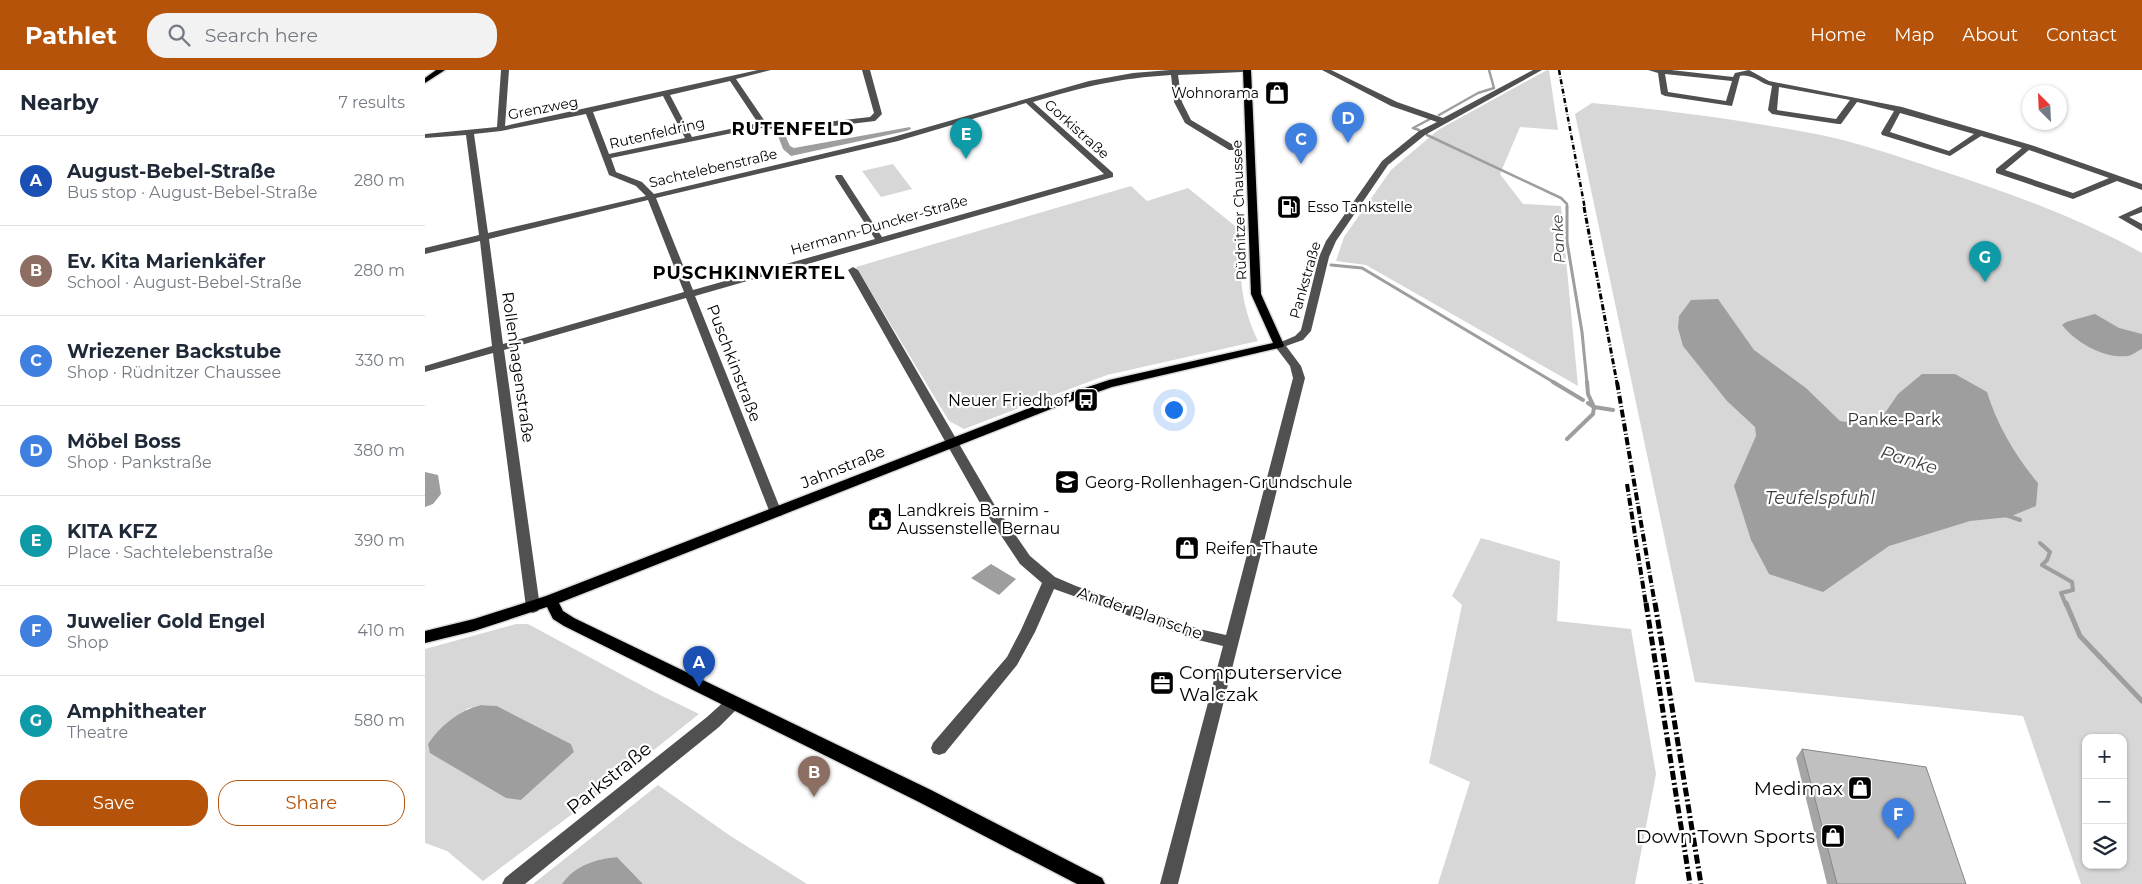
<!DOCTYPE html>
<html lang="en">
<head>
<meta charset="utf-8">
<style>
  :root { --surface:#fff; --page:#f2f2f3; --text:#1f2937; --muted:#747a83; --line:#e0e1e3; --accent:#b45309 }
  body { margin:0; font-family:Montserrat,sans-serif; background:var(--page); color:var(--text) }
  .controls { position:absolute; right:15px; bottom:15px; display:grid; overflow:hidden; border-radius:10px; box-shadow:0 1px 4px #0004 }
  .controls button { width:45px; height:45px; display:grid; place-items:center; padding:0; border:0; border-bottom:1px solid var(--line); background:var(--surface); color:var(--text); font:25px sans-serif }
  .compass { position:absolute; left:1597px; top:15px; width:45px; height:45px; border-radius:50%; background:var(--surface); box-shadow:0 1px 4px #0004; rotate:336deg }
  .you { position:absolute; left:748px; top:339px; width:18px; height:18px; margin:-12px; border:4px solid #fff; border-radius:50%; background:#1a73e8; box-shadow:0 0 0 8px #1a73e833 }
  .badge { display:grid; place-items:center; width:32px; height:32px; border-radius:50%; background:var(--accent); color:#fff; font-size:16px; font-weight:700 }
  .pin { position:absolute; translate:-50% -41px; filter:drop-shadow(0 1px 2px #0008) }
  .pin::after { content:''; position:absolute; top:26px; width:18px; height:15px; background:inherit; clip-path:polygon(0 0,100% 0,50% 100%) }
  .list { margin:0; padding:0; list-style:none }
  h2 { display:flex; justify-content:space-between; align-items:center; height:65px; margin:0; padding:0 20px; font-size:21px }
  h2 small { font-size:16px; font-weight:400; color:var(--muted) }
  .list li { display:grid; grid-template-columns:32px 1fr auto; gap:15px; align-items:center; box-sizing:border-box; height:90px; padding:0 20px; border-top:1px solid var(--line) }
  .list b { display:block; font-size:19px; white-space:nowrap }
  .list p { margin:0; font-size:16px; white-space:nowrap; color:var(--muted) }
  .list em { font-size:16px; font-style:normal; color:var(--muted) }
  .actions { display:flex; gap:10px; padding:15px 20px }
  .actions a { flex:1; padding:11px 0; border:1px solid var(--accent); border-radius:20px; text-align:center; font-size:18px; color:var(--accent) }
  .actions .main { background:var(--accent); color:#fff }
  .icon { flex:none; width:28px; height:28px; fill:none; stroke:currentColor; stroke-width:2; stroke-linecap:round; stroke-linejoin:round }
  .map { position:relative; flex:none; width:1717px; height:814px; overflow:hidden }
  header { display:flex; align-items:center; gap:30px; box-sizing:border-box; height:70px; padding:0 25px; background:var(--accent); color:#fff }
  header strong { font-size:24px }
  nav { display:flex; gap:28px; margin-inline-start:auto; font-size:18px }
  .search { width:350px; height:45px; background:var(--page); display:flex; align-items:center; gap:12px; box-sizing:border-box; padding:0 18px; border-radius:20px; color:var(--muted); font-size:19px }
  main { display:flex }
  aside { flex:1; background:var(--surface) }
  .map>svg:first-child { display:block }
</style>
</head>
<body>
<header>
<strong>Pathlet</strong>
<div class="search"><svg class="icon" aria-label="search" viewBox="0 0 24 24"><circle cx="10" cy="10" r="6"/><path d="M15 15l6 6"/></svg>Search here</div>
<nav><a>Home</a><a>Map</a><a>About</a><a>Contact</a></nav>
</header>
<main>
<aside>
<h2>Nearby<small>7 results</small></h2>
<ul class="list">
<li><span class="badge" style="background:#1a4fb4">A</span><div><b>August-Bebel-Straße</b><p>Bus stop · August-Bebel-Straße</p></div><em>280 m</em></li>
<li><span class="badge" style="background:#8d6e63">B</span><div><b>Ev. Kita Marienkäfer</b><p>School · August-Bebel-Straße</p></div><em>280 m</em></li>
<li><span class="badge" style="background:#3f7fe0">C</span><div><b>Wriezener Backstube</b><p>Shop · Rüdnitzer Chaussee</p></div><em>330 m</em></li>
<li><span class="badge" style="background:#3f7fe0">D</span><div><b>Möbel Boss</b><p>Shop · Pankstraße</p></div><em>380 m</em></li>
<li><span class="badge" style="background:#0f9aa8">E</span><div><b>KITA KFZ</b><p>Place · Sachtelebenstraße</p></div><em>390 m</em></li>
<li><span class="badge" style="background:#3f7fe0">F</span><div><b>Juwelier Gold Engel</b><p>Shop</p></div><em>410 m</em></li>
<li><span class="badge" style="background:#0f9aa8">G</span><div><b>Amphitheater</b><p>Theatre</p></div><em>580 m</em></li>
</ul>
<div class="actions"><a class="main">Save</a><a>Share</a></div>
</aside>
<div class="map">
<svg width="1717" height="814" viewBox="0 0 1717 814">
  <rect width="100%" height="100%" fill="#fff"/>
  <path fill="#d7d7d7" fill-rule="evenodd" d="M 1122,0 L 1124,0 L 1133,60 L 1095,57 L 1075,104 L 1098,134 L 1136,136 L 1153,316 L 941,195 L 911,191 L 919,167 L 966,100 L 1013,60 Z
    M 1167,33 C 1242,40 1317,50 1391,64 C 1432,72 1472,86 1511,99 C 1584,123 1650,146 1717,183 L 1717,814 L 1656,814 L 1598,646 L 1270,612 L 1150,44 ZM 1661,668 L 1698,668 L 1698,795 L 1661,795 Z
    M 468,94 L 487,119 L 456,127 L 437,101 Z
    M 706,116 L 722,131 L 763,118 L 815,160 C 815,203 814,231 833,271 L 682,305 L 539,359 L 524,351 L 431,197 Z
    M 1056,468 L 1135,491 L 1132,551 L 1206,559 L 1231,704 L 1210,814 L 1013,814 L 1045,712 L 1004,693 L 1037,535 L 1027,526 Z
    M 91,554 L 103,554 L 229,622 L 274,644 L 166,730 L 58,811 L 22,781 L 0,773 L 0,579 ZM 56,635 L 72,636 L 146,674 L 149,682 L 96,730 L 41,639 Z
    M 233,715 L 304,765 L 382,814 L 218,814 L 192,787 C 171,789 150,795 137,814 L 108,814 Z"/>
  <path fill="#9e9e9e" d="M 485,57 L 486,59 L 481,61 L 366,86 L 358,79 L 353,66 L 360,65 L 365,76 L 369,78 Z
    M 1293,229 L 1329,280 L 1381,318 L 1415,351 L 1451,356 L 1473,324 L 1497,304 L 1530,304 L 1562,322 C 1572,355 1591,387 1613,413 L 1611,436 L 1584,447 L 1545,451 L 1464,476 L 1398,522 L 1344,504 L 1326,470 L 1309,416 L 1331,366 L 1330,357 L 1302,331 L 1258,276 L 1253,258 L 1254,246 L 1266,230 Z
    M 1670,244 L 1694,258 L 1717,264 L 1717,279 C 1712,281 1708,285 1703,286 C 1680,289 1651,273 1637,255 L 1641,252 Z
    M 0,402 L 13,405 L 16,424 L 8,434 L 0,437 Z
    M 566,494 L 591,509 L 574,525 L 546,508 Z
    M 56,635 L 72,636 L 146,674 L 149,682 L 96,730 L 81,728 L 5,683 L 3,674 C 16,655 33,641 56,635 Z
    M 192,787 L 218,814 L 137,814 C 150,795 171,789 192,787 Z"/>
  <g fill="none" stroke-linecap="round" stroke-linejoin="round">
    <path stroke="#9e9e9e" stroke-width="2.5" d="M 1014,45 L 1053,23 L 1069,18 L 1064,0
      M 994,60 L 988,58 L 1005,49
      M 1002,65 L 1136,128 L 1142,134 L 1142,139"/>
    <path stroke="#9e9e9e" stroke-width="3" d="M 1142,137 L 1142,172 L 1157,262 L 1162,313
      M 906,195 L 937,198 L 1130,313"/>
    <path stroke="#9e9e9e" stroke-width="4" d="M 1128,312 L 1158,330
      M 1162,312 L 1163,324 L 1169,337 L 1188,340
      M 1142,369 L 1168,344 L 1169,337 L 1163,333
      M 1581,445 L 1595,450
      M 1615,473 L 1625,482 L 1622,490 L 1617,495 L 1647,512 L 1648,520 L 1636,523 L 1641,535"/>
    <path stroke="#9e9e9e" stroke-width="5" d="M 1641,533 L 1655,566 L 1717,631"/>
    <defs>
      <path id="major" d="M 11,0 L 20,0 L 0,13 L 0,8 Z
        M 818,0 L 826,0 L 836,224 L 859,275 L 858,277 L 687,317 L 641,333 L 134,533 L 138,541 L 149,548 L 506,720 L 677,808 L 680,814 L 652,814 L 494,732 L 139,556 L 128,549 L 122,537 L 49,561 L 0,573 L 0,561 L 49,549 L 121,526 L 633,327 L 684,310 L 848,273 L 826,224 Z"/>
    </defs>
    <use href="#major" stroke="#dbdbdb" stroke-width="3"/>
    <path fill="#505050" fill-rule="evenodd" d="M 76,0 L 84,0 L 80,56 L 333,0 L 346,0 L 311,9 L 339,50 L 337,54 L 375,55 L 445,47 L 449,43 L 437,0 L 445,0 L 457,44 L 450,51 L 375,60 L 332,58 L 186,88 L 191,102 L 217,112 L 229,124 L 468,67 L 664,11 L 708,3 L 745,0 L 821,0 L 817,2 L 753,5 L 757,32 L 766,50 L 810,76 L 810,80 L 804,80 L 760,53 L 749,32 L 746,5 C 694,8 657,17 608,32 L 688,103 L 688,107 L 270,226 L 357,443 L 356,446 L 346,446 L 345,443 L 261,228 L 79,280 L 115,537 L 113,541 L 108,543 L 103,541 L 101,537 L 68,283 L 0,302 L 0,296 L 67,276 L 55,171 L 0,184 L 0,178 L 54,165 L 41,65 L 0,68 L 0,64 L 72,57 ZM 305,11 L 331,50 L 329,54 L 267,67 L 245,25 ZM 238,26 L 260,68 L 184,84 L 168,42 ZM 601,33 L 679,104 L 457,167 L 417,105 L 411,105 L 410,107 L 450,169 L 268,220 L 231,128 L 473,71 ZM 161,44 L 184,105 L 211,116 L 221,126 L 63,163 L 49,64 L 76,61 ZM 223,130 L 259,222 L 78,274 L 64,169 Z
      M 897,0 L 906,0 L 972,32 L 1018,48 L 1108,0 L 1117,0 L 1000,65 L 963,95 L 911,171 L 904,187 L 886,261 L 878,270 L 861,276 L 876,296 L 880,308 L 753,814 L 735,814 L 798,576 L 769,569 L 629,519 L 610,562 L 592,595 L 520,683 L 514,685 L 508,683 L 506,678 L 508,673 L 582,587 L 596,560 L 617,513 L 595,494 L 559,440 L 423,200 L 428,197 L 433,200 L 569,434 L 605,486 L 630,507 L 651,516 L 774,559 L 801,565 L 868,308 L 865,296 L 849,275 L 870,266 L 876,260 L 894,187 L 901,171 L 957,91 L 994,61 L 1012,52 L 966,36 Z
      M 1223,0 L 1246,0 L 1308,7 L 1310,3 L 1324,0 L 1344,11 L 1477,37 L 1606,75 L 1717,114 L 1717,120 L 1692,111 L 1648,129 L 1571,103 L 1571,99 L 1597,78 L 1556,66 L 1525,86 L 1457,65 L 1456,63 L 1469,41 L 1432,32 L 1416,54 L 1413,54 L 1347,44 L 1343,40 L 1347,16 C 1336,14 1327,3 1315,6 L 1307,36 L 1240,26 L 1236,24 L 1233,3 ZM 1240,4 L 1307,11 L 1301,31 L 1243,22 ZM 1354,17 L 1425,30 L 1411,49 L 1352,40 ZM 1475,43 L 1549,64 L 1524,81 L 1465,62 ZM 1604,80 L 1684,108 L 1648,123 L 1580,100 Z
      M 1717,136 L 1717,142 L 1704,147 L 1717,154 L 1717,161 L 1693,147 Z
      M 308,626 L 313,628 L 316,633 L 313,638 L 294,657 L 100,814 L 77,814 L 80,808 L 282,647 L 303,628 Z"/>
    <use href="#major" fill="#000" fill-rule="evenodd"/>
    <path stroke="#000" stroke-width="2.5" stroke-dasharray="5 2 0.5 2" stroke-linecap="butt" d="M 1134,0 L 1160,139"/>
    <path stroke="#000" stroke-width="3" stroke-dasharray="6 2 1 2" stroke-linecap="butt" d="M 1159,137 L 1192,313"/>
    <path stroke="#000" stroke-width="4" stroke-dasharray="8 2.5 1 2.5" stroke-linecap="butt" d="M 1192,312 L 1230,535
      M 1202,414 L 1221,535"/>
    <path stroke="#000" stroke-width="5" stroke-dasharray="9 3 2 3" stroke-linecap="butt" d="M 1221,533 L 1265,814
      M 1230,533 L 1276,814"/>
  </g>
  <path fill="#a5a5a5" d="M 1377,679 L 1541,814 L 1402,814 L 1371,688 Z"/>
  <path fill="#c0c0c0" stroke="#868686" d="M 1377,679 L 1501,697 L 1541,814 L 1412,814 Z"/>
  <defs>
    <symbol id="shop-square" viewBox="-11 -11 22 22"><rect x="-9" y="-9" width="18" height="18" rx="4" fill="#000" stroke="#fff"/><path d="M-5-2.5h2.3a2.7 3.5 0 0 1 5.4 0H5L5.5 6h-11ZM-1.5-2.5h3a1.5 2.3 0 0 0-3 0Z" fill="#fff"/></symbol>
    <symbol id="fuel-square" viewBox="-11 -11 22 22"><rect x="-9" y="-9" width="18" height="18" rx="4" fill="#000" stroke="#fff"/><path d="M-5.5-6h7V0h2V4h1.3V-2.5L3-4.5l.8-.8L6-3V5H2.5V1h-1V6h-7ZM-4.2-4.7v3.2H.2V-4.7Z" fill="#fff"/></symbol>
    <symbol id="bus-square" viewBox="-11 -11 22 22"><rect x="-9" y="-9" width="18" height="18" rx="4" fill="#000" stroke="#fff"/><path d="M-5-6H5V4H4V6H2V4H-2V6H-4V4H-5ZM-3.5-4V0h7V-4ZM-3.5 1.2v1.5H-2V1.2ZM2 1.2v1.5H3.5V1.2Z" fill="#fff"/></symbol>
    <symbol id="school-square" viewBox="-11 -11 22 22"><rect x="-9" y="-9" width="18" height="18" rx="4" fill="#000" stroke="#fff"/><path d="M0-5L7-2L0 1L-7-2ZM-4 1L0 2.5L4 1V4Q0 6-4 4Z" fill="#fff"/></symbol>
    <symbol id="civic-square" viewBox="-11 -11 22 22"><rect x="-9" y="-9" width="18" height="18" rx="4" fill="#000" stroke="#fff"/><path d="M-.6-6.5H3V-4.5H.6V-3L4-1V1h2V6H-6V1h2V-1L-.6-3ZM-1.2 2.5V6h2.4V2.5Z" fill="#fff"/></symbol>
    <symbol id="office-square" viewBox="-11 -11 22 22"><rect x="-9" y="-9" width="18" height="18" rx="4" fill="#000" stroke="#fff"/><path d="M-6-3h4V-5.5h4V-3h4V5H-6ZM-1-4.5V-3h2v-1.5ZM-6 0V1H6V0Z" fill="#fff"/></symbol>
  </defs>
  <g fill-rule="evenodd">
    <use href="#shop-square" x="838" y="9" width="28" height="28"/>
    <use href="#fuel-square" x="850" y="123" width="28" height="28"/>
    <use href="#bus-square" x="647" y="316" width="28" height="28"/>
    <use href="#school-square" x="628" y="398" width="28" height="28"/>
    <use href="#civic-square" x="441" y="435" width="28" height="28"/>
    <use href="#shop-square" x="748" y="464" width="28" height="28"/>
    <use href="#office-square" x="723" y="599" width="28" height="28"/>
    <use href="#shop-square" x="1421" y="704" width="28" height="28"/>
    <use href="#shop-square" x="1394" y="752" width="28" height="28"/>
  </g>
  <g text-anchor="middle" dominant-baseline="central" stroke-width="4.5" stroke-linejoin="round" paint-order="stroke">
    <g font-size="14" fill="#000" stroke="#fff" text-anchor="end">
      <text x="834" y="23">Wohnorama</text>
      <text x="882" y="137" text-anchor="start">Esso Tankstelle</text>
    </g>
    <g font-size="14" fill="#000" stroke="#fff">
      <text transform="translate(118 38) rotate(-11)">Grenzweg</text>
      <text transform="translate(652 59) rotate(42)">Gorkistraße</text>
      <text transform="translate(232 63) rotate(-13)">Rutenfeldring</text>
      <text transform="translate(288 98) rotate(-13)">Sachtelebenstraße</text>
      <text transform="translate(814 140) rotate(-92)">Rüdnitzer Chaussee</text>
      <text transform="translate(454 155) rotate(-16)">Hermann-Duncker-Straße</text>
      <text transform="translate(880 210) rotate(-74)">Pankstraße</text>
    </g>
    <g font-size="15" font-style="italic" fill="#3f3f3f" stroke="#fff">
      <text transform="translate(1133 169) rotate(-93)">Panke</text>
    </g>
    <g font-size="16" fill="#000" stroke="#fff">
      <text transform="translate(309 293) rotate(69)">Puschkinstraße</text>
      <text transform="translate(93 297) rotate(82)">Rollenhagenstraße</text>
      <text transform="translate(418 397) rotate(-22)">Jahnstraße</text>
      <text transform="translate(715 543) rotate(19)">An der Plansche</text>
    </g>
    <g font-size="16" fill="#000" stroke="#fff" text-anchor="start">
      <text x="644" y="330" text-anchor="end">Neuer Friedhof</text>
      <text x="660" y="412">Georg-Rollenhagen-Grundschule</text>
      <text x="472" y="440">Landkreis Barnim -<tspan x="472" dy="18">Aussenstelle Bernau</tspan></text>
      <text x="780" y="478">Reifen-Thaute</text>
    </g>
    <g font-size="16" fill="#2e2e2e" stroke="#fff">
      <text x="1469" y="349">Panke-Park</text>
    </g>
    <g font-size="18" font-weight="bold" letter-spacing="1" fill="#000" stroke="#fff">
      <text x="368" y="59">RUTENFELD</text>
      <text x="324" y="203">PUSCHKINVIERTEL</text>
    </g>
    <g font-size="18" font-style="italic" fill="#3f3f3f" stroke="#fff">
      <text transform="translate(1484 390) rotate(17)">Panke</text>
      <text x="1395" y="428">Teufelspfuhl</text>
    </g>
    <g font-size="19" fill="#000" stroke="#fff" text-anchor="end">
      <text x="754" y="602" text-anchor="start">Computerservice<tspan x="754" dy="22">Walczak</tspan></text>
      <text x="1418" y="718">Medimax</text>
      <text x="1390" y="766">Down Town Sports</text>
    </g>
    <g font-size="19" fill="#000" stroke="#fff">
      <text transform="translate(184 708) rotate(-39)">Parkstraße</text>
    </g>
  </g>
</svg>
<div class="controls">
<button>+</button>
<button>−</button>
<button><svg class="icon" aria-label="layers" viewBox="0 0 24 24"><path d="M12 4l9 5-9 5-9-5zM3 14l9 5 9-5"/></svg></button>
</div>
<svg class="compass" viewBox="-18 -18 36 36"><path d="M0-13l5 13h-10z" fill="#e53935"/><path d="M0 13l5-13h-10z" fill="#747a83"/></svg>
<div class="you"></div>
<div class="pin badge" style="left:274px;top:617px;background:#1a4fb4">A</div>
<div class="pin badge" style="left:389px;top:727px;background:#8d6e63">B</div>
<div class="pin badge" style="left:876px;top:94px;background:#3f7fe0">C</div>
<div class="pin badge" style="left:923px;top:73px;background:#3f7fe0">D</div>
<div class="pin badge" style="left:541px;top:89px;background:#0f9aa8">E</div>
<div class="pin badge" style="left:1473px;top:769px;background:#3f7fe0">F</div>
<div class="pin badge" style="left:1560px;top:212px;background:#0f9aa8">G</div>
</div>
</main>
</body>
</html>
